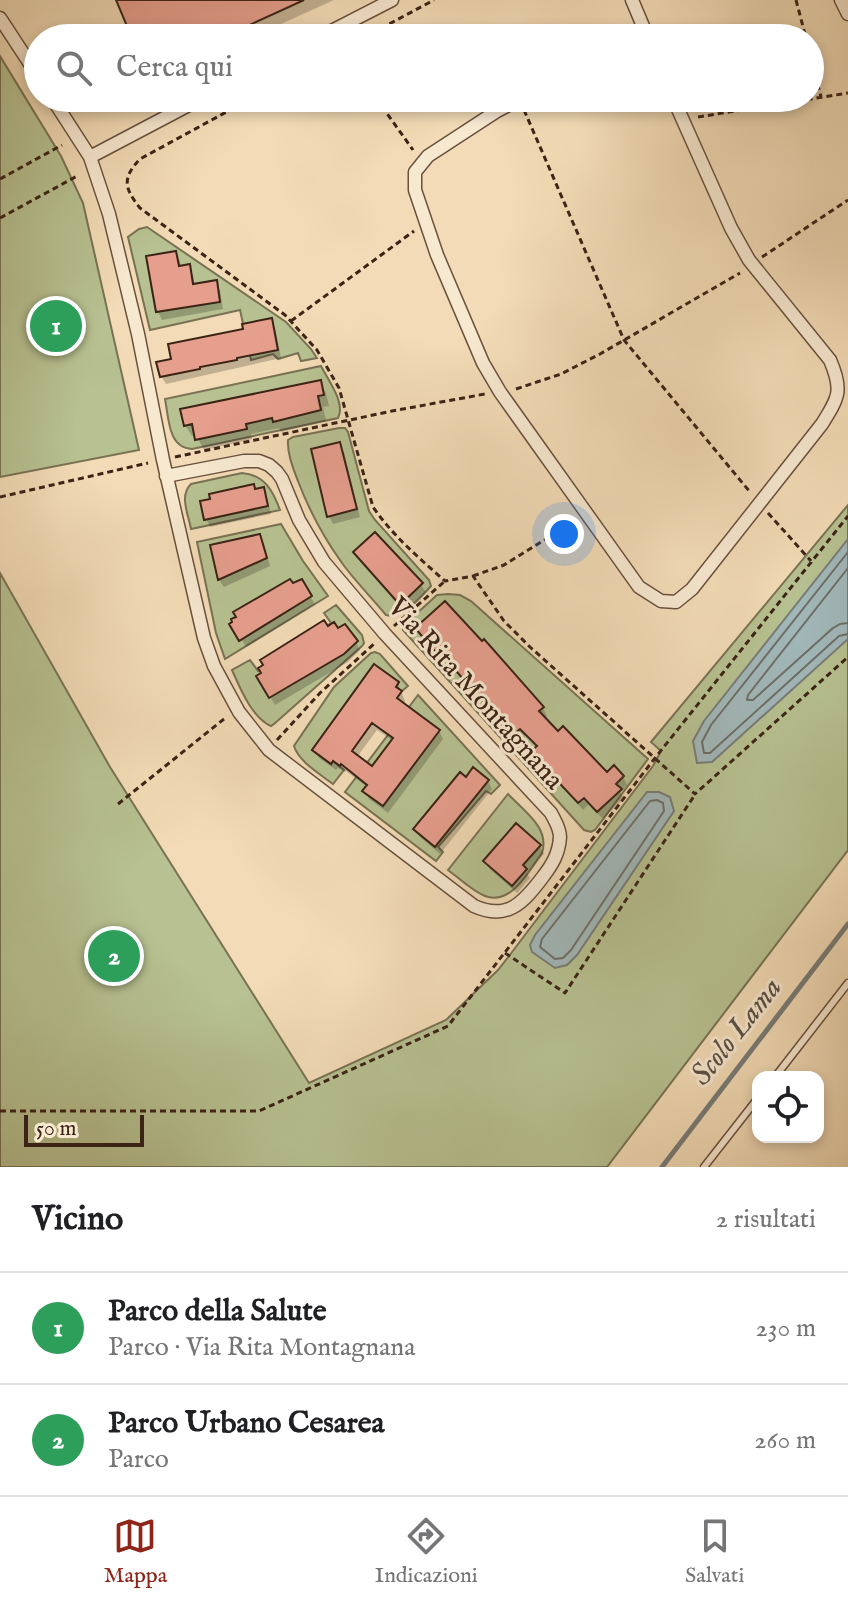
<!DOCTYPE html>
<html lang="it">
<head>
<meta charset="utf-8">
<style>
  :root { --surface:#fff; --page:#f2f2f2; --text:#202124; --muted:#757577; --line:#e0e0e0; --accent:#8f2418 }
  body { margin:0; font-family:"IM FELL English",serif; background:var(--page); color:var(--text) }
  .controls { position:absolute; right:24px; bottom:24px; display:grid; overflow:hidden; border-radius:16px; box-shadow:0 4px 12px #0003 }
  .controls button { width:72px; height:72px; display:grid; place-items:center; padding:0; border:0; border-bottom:2px solid var(--line); background:var(--surface); color:var(--text); font:40px sans-serif }
  .scale { position:absolute; left:24px; bottom:20px; width:120px; box-sizing:border-box; padding-left:8px; border:4px solid #3b2316; border-top:0; font-size:22px; line-height:28px; white-space:nowrap; color:#3b2316; -webkit-text-stroke:6px #f7e8d0; paint-order:stroke }
  .you { position:absolute; left:564px; top:534px; width:28px; height:28px; margin:-20px; border:6px solid #fff; border-radius:50%; background:#1a73e8; box-shadow:0 0 0 12px #1a73e833 }
  .badge { display:grid; place-items:center; width:52px; height:52px; border-radius:50%; background:var(--accent); color:#fff; font-size:26px; font-weight:700 }
  .pin { position:absolute; translate:-50% -50%; border:4px solid #fff; box-shadow:0 2px 8px #0006 }
  .list { margin:0; padding:0; list-style:none }
  h2 { display:flex; justify-content:space-between; align-items:center; height:104px; margin:0; padding:0 32px; font-size:34px }
  h2 small { font-size:26px; font-weight:400; color:var(--muted) }
  .list li { display:grid; grid-template-columns:52px 1fr auto; gap:24px; align-items:center; box-sizing:border-box; height:112px; padding:0 32px; border-top:2px solid var(--line) }
  .list b { display:block; font-size:30px; white-space:nowrap }
  .list p { margin:0; font-size:26px; white-space:nowrap; color:var(--muted) }
  .list em { font-size:26px; font-style:normal; color:var(--muted) }
  .icon { flex:none; width:44px; height:44px; fill:none; stroke:currentColor; stroke-width:2; stroke-linecap:round; stroke-linejoin:round }
  .map { position:relative; flex:none; width:848px; height:1167px; overflow:hidden }
  .search { position:absolute; background:var(--surface); box-shadow:0 4px 12px #0003; left:24px; right:24px; top:24px; height:88px; display:flex; align-items:center; gap:20px; box-sizing:border-box; padding:0 28px; border-radius:44px; color:var(--muted); font-size:30px }
  .sheet { height:328px; background:var(--surface) }
  nav { display:flex; justify-content:space-around; align-items:center; box-sizing:border-box; height:112px; border-top:2px solid var(--line); background:var(--surface); font-size:22px; color:var(--muted) }
  nav a { display:grid; justify-items:center; gap:4px }
  nav .on { color:var(--accent) }
  .map>svg:first-child { display:block }
</style>
</head>
<body>
<div class="map">
<svg width="848" height="1167" viewBox="0 0 848 1167">
  <rect width="100%" height="100%" fill="#f2dbb6"/>
  <filter id="stains"><feTurbulence type="fractalNoise" baseFrequency=".0025" numOctaves="4"/><feColorMatrix values="0 0 0 0 .2 0 0 0 0 .09 0 0 0 0 .02 0 0 0 .5 -.17"/></filter>
  <radialGradient id="worn" r=".72"><stop offset=".6" stop-color="#630" stop-opacity="0"/><stop offset="1" stop-color="#630" stop-opacity=".3"/></radialGradient>
  <path fill="#b7c191" stroke="#797254" stroke-width="2" d="M 0,56 L 61,156 L 83,203 L 139,450 L 0,477 Z
    M 147,227 L 286,322 L 311,349 L 317,358 L 301,361 L 298,353 L 278,359 L 273,354 L 251,360 L 240,310 L 150,330 L 128,237 L 139,229 Z
    M 321,366 C 328,380 346,403 338,418 L 192,449 C 168,448 169,419 165,399 Z
    M 339,428 L 345,428 L 348,432 L 369,511 L 375,520 L 429,580 L 431,586 C 420,598 403,619 386,615 C 372,598 355,581 342,563 C 324,538 309,510 298,481 C 293,469 287,453 288,440 L 293,437 Z
    M 242,473 C 265,475 273,491 280,510 L 191,529 C 188,513 179,496 191,484 Z
    M 848,505 L 848,850 L 607,1167 L 0,1167 L 0,573 L 110,767 L 309,1083 L 446,1020 L 498,970 L 509,956 L 653,766 L 661,751 L 651,742 Z
    M 281,524 L 303,561 L 328,596 L 225,659 L 216,633 L 197,542 Z
    M 448,594 L 460,595 L 471,601 L 648,759 L 595,830 L 591,832 L 584,830 L 403,630 L 403,626 L 437,595 Z
    M 336,605 L 362,635 L 364,643 L 362,646 L 274,724 L 271,726 C 252,718 240,688 232,670 L 250,660 L 258,671 L 331,623 L 324,613 Z
    M 375,652 L 380,654 L 408,686 L 402,691 L 396,687 L 399,682 L 374,665 L 312,750 L 331,764 L 333,761 L 344,770 L 333,784 C 320,774 299,762 294,746 L 334,687 L 371,653 Z
    M 418,695 L 500,785 L 491,794 L 486,791 L 438,847 L 443,852 L 436,861 L 345,792 Z
    M 508,794 C 525,812 550,828 542,853 C 529,871 511,906 485,896 C 472,891 459,878 448,870 Z"/>
  <path fill="#a1b8ba" stroke="#787c78" stroke-width="2" d="M 848,539 L 848,639 L 712,762 L 697,763 L 693,741 L 704,721 Z
    M 647,792 L 659,792 L 670,797 L 674,811 L 577,955 L 567,965 L 555,968 L 532,952 L 530,945 L 535,935 Z"/>
  <path fill="#0003" fill-rule="evenodd" d="M 118,0 L 334,0 L 250,38 L 134,38 Z
    M 175,253 L 180,261 L 181,268 L 188,267 L 193,275 L 195,286 L 216,283 L 220,290 L 223,309 L 162,320 L 158,312 L 149,258 Z
    M 271,320 L 275,328 L 281,358 L 166,384 L 161,376 L 245,330 Z
    M 320,382 L 326,393 L 329,406 L 323,407 L 326,421 L 281,432 L 279,428 L 251,434 L 252,439 L 204,450 L 196,435 L 192,436 L 185,425 Z
    M 339,444 L 344,452 L 360,517 L 333,524 L 329,516 Z
    M 263,490 L 267,497 L 271,514 L 210,527 L 206,519 L 256,491 Z
    M 259,537 L 264,544 L 270,566 L 224,587 L 219,580 L 212,547 Z
    M 356,553 L 421,585 L 426,592 L 405,611 L 360,560 Z
    M 301,582 L 315,604 L 246,647 L 232,624 L 238,617 Z
    M 327,629 L 356,642 L 360,650 L 348,662 L 275,705 L 259,677 Z
    M 417,629 L 543,708 L 547,716 L 544,719 L 607,774 L 614,768 L 623,777 L 627,785 L 620,792 L 624,798 L 603,819 L 589,804 L 583,810 L 537,760 L 533,752 L 538,748 L 526,735 L 519,741 L 447,660 L 445,662 L 422,637 Z
    M 398,684 L 405,701 L 403,704 L 439,731 L 443,739 L 388,813 L 369,799 L 365,791 L 367,787 L 346,771 L 345,772 L 338,768 L 336,770 L 319,758 L 314,750 ZM 377,730 L 393,741 L 372,769 L 357,757 Z
    M 466,780 L 488,781 L 492,789 L 440,854 L 420,837 L 415,830 Z
    M 539,846 L 544,854 L 527,873 L 530,878 L 517,893 L 490,869 L 485,862 Z"/>
  <g fill="none" stroke-linecap="round" stroke-linejoin="round">
    <path stroke="#6e6e68" stroke-width="2" d="M 848,552 L 711,725 L 702,742 L 704,753 L 710,753 L 839,636 L 848,634
      M 848,568 L 748,695 L 747,700 L 753,700 L 833,628 L 840,624 L 848,623
      M 657,800 L 663,803 L 664,811 L 571,950 L 563,958 L 555,959 L 540,947 L 542,939 L 650,801 Z"/>
    <path stroke="#787c78" stroke-width="5" d="M 662,1167 L 848,924"/>
  </g>
  <path fill="#e69e8d" stroke="#3b2316" stroke-width="2" fill-rule="evenodd" d="M 116,0 L 304,0 L 221,38 L 132,38 Z
    M 176,251 L 179,266 L 190,264 L 193,284 L 217,280 L 220,302 L 156,312 L 146,256 Z
    M 272,318 L 278,350 L 237,358 L 237,360 L 200,367 L 200,369 L 160,377 L 156,362 L 171,359 L 168,344 L 243,329 L 242,324 Z
    M 321,380 L 324,395 L 318,396 L 321,410 L 273,422 L 272,418 L 246,424 L 247,429 L 195,440 L 192,424 L 184,426 L 180,409 Z
    M 340,442 L 357,509 L 327,517 L 311,449 Z
    M 254,484 L 255,489 L 264,487 L 268,506 L 204,520 L 200,501 L 210,499 L 209,494 Z
    M 375,532 L 423,583 L 400,605 L 353,552 Z
    M 260,534 L 267,558 L 218,580 L 210,545 Z
    M 290,579 L 293,583 L 302,579 L 312,596 L 239,641 L 229,624 L 232,622 L 231,619 L 236,617 L 233,612 Z
    M 445,601 L 482,641 L 484,639 L 544,707 L 539,711 L 558,731 L 563,726 L 607,772 L 614,765 L 624,776 L 616,784 L 622,789 L 597,812 L 584,798 L 578,803 L 530,752 L 537,746 L 520,729 L 513,735 L 441,654 L 439,656 L 415,628 Z
    M 324,620 L 328,626 L 334,622 L 338,628 L 345,624 L 358,641 L 344,654 L 269,698 L 256,676 L 261,673 L 258,668 L 263,665 L 260,660 Z
    M 374,664 L 399,682 L 396,687 L 402,691 L 397,698 L 440,730 L 383,806 L 362,791 L 367,785 L 341,764 L 340,766 L 333,761 L 331,764 L 312,750 ZM 372,723 L 393,738 L 372,766 L 352,751 Z
    M 473,767 L 489,780 L 435,847 L 413,829 L 460,772 L 466,777 Z
    M 516,823 L 541,845 L 523,865 L 527,869 L 512,886 L 483,861 Z"/>
  <g fill="none" stroke-linecap="round" stroke-linejoin="round">
    <defs>
      <path id="service" d="M 775,1077 L 848,983
        M 704,1167 L 758,1098"/>
      <path id="minor" d="M 632,0 L 648,38
        M 841,0 L 848,14
        M 0,18 L 38,76
        M 318,38 L 392,0
        M 52,98 L 90,157 L 109,214 L 138,334 L 163,460 L 204,638 L 214,666 L 239,712 L 269,750 L 474,906 C 507,921 523,903 542,878 C 552,865 559,854 560,837 C 560,828 555,821 551,813 L 385,634 L 324,562 L 299,520 L 282,479 L 277,472 L 269,465 L 259,461 L 244,461 L 166,476
        M 522,98 L 497,111 L 428,156 L 415,172 L 415,190 L 437,255 L 483,363 L 500,392 L 639,587 L 661,601 L 676,602 L 692,589 L 822,424 C 839,397 843,390 830,360 L 749,260 L 731,228 L 673,98
        M 90,157 L 202,98"/>
    </defs>
    <use href="#service" stroke="#69513e" stroke-width="9"/>
    <use href="#minor" stroke="#69513e" stroke-width="15"/>
    <path stroke="#3b2316" stroke-width="3" stroke-dasharray="6 4" stroke-linecap="butt" d="M 796,0 L 806,38
      M 363,38 L 434,0
      M 810,55 L 821,97
      M 252,98 L 140,159 C 122,178 124,188 140,208 L 285,315 L 317,350 L 339,388 L 373,507 C 393,536 419,558 445,581 L 473,576 L 504,621 L 530,647 L 695,794 L 848,657
      M 376,98 L 413,150
      M 524,110 L 624,340 L 750,492
      M 698,117 L 848,93
      M 0,179 L 62,145
      M 0,218 L 79,175
      M 762,257 L 848,200
      M 291,321 L 414,231
      M 516,389 L 561,374 L 600,354 L 740,273
      M 175,457 L 392,411 L 485,394
      M 0,497 L 148,463
      M 768,513 L 811,561
      M 473,576 L 504,565 L 575,521
      M 394,626 L 445,581
      M 277,740 L 320,693 L 376,642
      M 118,804 L 224,719
      M 505,953 L 565,993 L 694,796
      M 0,1111 L 259,1111 L 448,1026 L 655,758 L 848,516"/>
    <use href="#service" stroke="#f7e8d0" stroke-width="6"/>
    <use href="#minor" stroke="#f7e8d0" stroke-width="12"/>
  </g>
  <g text-anchor="middle" dominant-baseline="central" stroke-width="6" stroke-linejoin="round" paint-order="stroke">
    <g font-size="28" fill="#3b2316" stroke="#f7e8d0">
      <text transform="translate(475 694) rotate(48)">Via Rita Montagnana</text>
    </g>
    <g font-size="30" font-style="italic" fill="#5a5047" stroke="#f7e8d0">
      <text transform="translate(737 1032) rotate(-52)">Scolo Lama</text>
    </g>
  </g>
  <rect width="100%" height="100%" filter="url(#stains)"/>
  <rect width="100%" height="100%" fill="url(#worn)"/>
</svg>
<div class="controls">
<button><svg class="icon" aria-label="locate" viewBox="0 0 24 24"><circle cx="12" cy="12" r="6"/><path d="M12 2v4M12 18v4M2 12h4M18 12h4"/></svg></button>
</div>
<div class="scale">50 m</div>
<div class="you"></div>
<div class="pin badge" style="left:56px;top:326px;background:#2e9e5b">1</div>
<div class="pin badge" style="left:114px;top:956px;background:#2e9e5b">2</div>
<div class="search"><svg class="icon" aria-label="search" viewBox="0 0 24 24"><circle cx="10" cy="10" r="6"/><path d="M15 15l6 6"/></svg>Cerca qui</div>
</div>
<section class="sheet">
<h2>Vicino<small>2 risultati</small></h2>
<ul class="list">
<li><span class="badge" style="background:#2e9e5b">1</span><div><b>Parco della Salute</b><p>Parco · Via Rita Montagnana</p></div><em>230 m</em></li>
<li><span class="badge" style="background:#2e9e5b">2</span><div><b>Parco Urbano Cesarea</b><p>Parco</p></div><em>260 m</em></li>
</ul>
</section>
<nav>
<a class="on"><svg class="icon" aria-label="map" viewBox="0 0 24 24"><path d="M3 6l6-2 6 2 6-2v14l-6 2-6-2-6 2zM9 4v14M15 6v14"/></svg>Mappa</a>
<a><svg class="icon" aria-label="directions" viewBox="0 0 24 24"><path d="M12 3l9 9-9 9-9-9zM9 14v-3h6M13 9l2 2-2 2"/></svg>Indicazioni</a>
<a><svg class="icon" aria-label="saved" viewBox="0 0 24 24"><path d="M7 4h10v16l-5-4-5 4z"/></svg>Salvati</a>
</nav>
</body>
</html>
